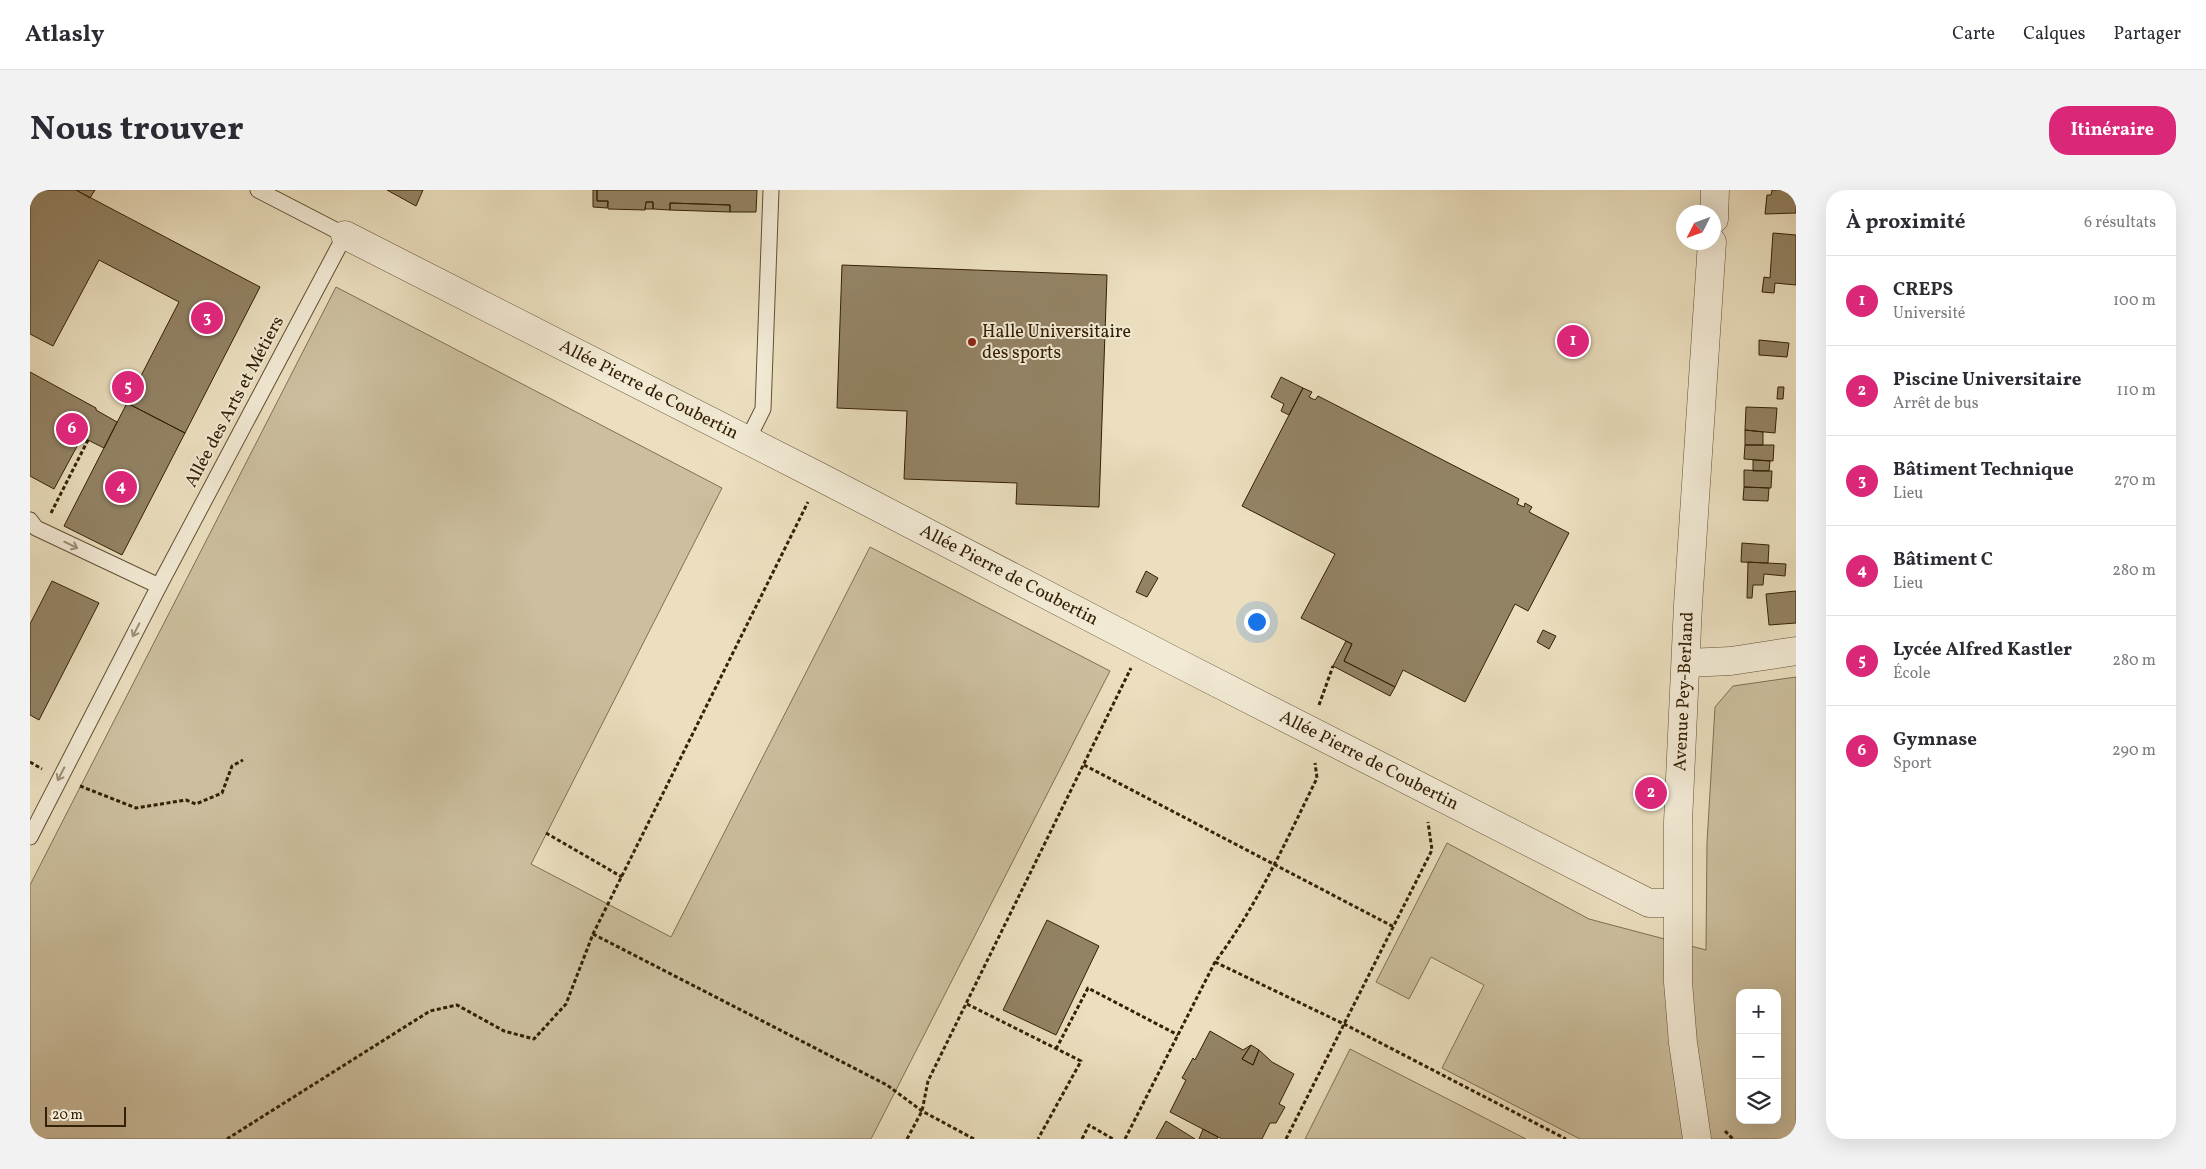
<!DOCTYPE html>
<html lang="fr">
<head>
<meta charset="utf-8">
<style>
  :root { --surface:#fff; --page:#f2f2f3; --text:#2b2b33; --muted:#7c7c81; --line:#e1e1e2; --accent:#db2777 }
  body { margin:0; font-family:Vollkorn,serif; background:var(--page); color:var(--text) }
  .controls { position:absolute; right:15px; bottom:15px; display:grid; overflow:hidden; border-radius:10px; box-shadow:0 5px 20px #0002 }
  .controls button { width:45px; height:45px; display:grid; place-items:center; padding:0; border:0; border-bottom:1px solid var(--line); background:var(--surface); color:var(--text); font:25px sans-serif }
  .compass { position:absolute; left:1646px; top:15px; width:45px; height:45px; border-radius:50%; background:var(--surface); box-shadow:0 5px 20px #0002; rotate:228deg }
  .scale { position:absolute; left:15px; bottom:12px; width:81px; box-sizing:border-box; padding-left:5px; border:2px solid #342004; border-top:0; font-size:14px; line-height:18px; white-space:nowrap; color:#342004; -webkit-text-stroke:4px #f2ead5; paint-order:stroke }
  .you { position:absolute; left:1226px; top:431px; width:18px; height:18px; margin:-12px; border:4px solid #fff; border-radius:50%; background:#1a73e8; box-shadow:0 0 0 8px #1a73e833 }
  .badge { display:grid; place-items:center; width:32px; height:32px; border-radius:50%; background:var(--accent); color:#fff; font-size:16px; font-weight:700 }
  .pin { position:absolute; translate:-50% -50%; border:2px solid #fff; box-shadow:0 1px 5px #0006 }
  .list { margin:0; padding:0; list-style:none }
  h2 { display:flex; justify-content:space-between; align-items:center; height:65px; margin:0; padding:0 20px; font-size:21px }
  h2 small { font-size:16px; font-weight:400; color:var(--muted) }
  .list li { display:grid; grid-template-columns:32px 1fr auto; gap:15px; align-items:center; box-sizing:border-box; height:90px; padding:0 20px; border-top:1px solid var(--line) }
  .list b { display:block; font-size:19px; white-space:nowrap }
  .list p { margin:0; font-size:16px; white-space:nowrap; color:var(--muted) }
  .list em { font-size:16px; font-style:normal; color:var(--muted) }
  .icon { flex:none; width:28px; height:28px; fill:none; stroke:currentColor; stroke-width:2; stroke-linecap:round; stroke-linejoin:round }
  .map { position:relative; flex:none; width:1766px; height:949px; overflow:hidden; border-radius:20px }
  header { display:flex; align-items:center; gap:30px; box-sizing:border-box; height:70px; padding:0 25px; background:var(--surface); border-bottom:1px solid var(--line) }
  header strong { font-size:24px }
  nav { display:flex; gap:28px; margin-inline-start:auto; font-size:18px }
  .intro { display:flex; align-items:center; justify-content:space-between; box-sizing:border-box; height:120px; padding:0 30px }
  h1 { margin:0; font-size:35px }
  .button { padding:12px 22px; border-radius:20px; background:var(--accent); color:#fff; font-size:18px; font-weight:700 }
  main { display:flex; gap:30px; padding:0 30px }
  aside { flex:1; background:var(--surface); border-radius:20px; box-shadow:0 5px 20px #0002 }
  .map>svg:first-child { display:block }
</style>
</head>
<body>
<header>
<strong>Atlasly</strong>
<nav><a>Carte</a><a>Calques</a><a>Partager</a></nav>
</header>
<div class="intro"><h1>Nous trouver</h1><a class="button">Itinéraire</a></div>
<main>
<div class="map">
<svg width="1766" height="949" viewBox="0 0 1766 949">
  <rect width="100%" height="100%" fill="#ebdfbf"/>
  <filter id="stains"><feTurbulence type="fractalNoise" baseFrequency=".004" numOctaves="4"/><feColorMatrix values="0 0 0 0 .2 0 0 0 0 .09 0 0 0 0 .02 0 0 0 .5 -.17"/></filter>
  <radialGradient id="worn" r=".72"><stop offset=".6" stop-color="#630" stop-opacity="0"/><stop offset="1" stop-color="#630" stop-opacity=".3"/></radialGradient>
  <path fill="#ccbf9f" stroke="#807052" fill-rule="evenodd" d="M 306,97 L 692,298 L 501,674 L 641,747 L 840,357 L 1080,481 L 841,949 L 0,949 L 0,695 Z
    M 1766,487 L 1766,949 L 1550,949 L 1412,878 L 1454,795 L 1401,767 L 1379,809 L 1346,792 L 1417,653 L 1559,729 L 1676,760 L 1677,653 L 1685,517 L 1703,496 ZM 1710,803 L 1747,803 L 1747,930 L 1710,930 Z
    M 1320,859 L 1496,949 L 1275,949 Z"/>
  <path fill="#938365" stroke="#342004" d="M 0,0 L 46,0 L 230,97 L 155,243 L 97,213 L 149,112 L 69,70 L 23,156 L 0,144 Z
    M 46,0 L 65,0 L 60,8 Z
    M 357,0 L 393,0 L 386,16 Z
    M 563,0 L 567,0 L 567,11 L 578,11 L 577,18 L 563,17 Z
    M 567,0 L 727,0 L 726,22 L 700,22 L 700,15 L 640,13 L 640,20 L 623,19 L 623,12 L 616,12 L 615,20 L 578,19 L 578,11 L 567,11 Z
    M 1742,0 L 1766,0 L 1766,23 L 1735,24 L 1737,5 L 1741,5 Z
    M 616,12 L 623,12 L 623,19 L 615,19 Z
    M 640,13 L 700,15 L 700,22 L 640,20 Z
    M 1743,43 L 1766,45 L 1766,95 L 1745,93 L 1744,103 L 1732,102 L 1734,87 L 1740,88 Z
    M 812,75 L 1077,85 L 1069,317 L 986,314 L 987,293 L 874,289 L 877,221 L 807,218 Z
    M 1729,150 L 1759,153 L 1757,167 L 1729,165 Z
    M 0,182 L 66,218 L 66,220 L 87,232 L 74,258 L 52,247 L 24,299 L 0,286 Z
    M 1251,187 L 1273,198 L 1259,225 L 1251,221 L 1254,214 L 1241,207 Z
    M 1748,197 L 1754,197 L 1753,209 L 1747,209 Z
    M 1273,198 L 1282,202 L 1279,207 L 1285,210 L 1288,206 L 1489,309 L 1487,314 L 1494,317 L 1495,313 L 1502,317 L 1499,322 L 1539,343 L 1498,421 L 1485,414 L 1435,512 L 1373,480 L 1365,497 L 1314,471 L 1322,454 L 1271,428 L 1305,364 L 1212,316 Z
    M 97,213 L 155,243 L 92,365 L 34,336 Z
    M 1716,217 L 1747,218 L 1745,243 L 1715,240 Z
    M 1715,240 L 1733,242 L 1733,255 L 1715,255 Z
    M 1715,255 L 1744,255 L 1743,271 L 1714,269 Z
    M 1723,270 L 1740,271 L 1739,281 L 1723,281 Z
    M 1714,280 L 1742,281 L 1741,298 L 1714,297 Z
    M 1714,297 L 1739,298 L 1738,311 L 1713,310 Z
    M 1712,353 L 1739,355 L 1738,373 L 1711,372 Z
    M 1718,372 L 1756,374 L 1755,386 L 1734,384 L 1733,395 L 1723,395 L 1722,408 L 1717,408 Z
    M 1116,381 L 1128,388 L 1117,407 L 1106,402 Z
    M 22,391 L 69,413 L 9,530 L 0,525 L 0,434 Z
    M 1766,401 L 1766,433 L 1739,435 L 1736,404 Z
    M 1513,440 L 1526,446 L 1519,459 L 1507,452 Z
    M 1316,451 L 1322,454 L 1314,471 L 1365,497 L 1360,506 L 1303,476 Z
    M 1017,730 L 1069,756 L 1026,845 L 973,820 Z
    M 1180,841 L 1213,860 L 1221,855 L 1212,869 L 1223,875 L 1229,860 L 1242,872 L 1264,884 L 1249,914 L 1255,917 L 1246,933 L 1240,933 L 1232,949 L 1192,949 L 1140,922 L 1156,890 L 1152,888 L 1163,868 L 1165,870 Z
    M 1221,855 L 1229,860 L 1223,875 L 1212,869 Z
    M 1136,931 L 1165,949 L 1126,949 Z
    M 1173,939 L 1188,947 L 1187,949 L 1169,949 Z"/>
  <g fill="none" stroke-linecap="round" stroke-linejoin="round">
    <defs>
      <path id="service" d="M 718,249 L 733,219 L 741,0
        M 0,330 L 6,338 L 129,396
        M 0,647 L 129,396 L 315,45 L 228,0"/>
      <g id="minor">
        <path id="s1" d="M 315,45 L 790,287 L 1142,470 L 1597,702 L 1619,713 L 1646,713"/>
      </g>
      <g id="tertiary">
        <path d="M 1684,29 L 1685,0"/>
        <path d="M 1657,473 L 1701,471 L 1766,461"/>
        <path id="s2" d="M 1667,949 L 1653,853 L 1648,792 L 1648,632 L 1658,415 L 1682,52"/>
      </g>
    </defs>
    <use href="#service" stroke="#625033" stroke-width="17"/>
    <use href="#minor" stroke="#625033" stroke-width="29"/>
    <use href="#tertiary" stroke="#625033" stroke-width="29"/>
    <path stroke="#342004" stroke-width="3" stroke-dasharray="4 2.5" stroke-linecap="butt" d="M 21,323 L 58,250
      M 1289,515 L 1303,476
      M 0,572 L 12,579
      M 1054,575 L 1364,737
      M 50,596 L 106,618 L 156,610 L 166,614 L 192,603 L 202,576 L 213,570
      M 516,643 L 592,687
      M 563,744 L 857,895 L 892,921 L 944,949
      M 1185,772 L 1314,834 L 1536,949
      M 937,814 L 1051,871 L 1008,949
      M 1026,859 L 1058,798 L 1148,845
      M 1695,941 L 1703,949
      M 197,949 L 400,821 L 427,815 L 474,841 L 504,849 L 536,814 L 563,744 L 778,312
      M 877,949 L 892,921 L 898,891 L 1101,478
      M 1052,949 L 1059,935 L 1083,949
      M 1095,949 L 1185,772 C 1227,716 1256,651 1287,588 L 1285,573
      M 1256,949 L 1402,660 L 1398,632"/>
    <use href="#service" stroke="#f2ead5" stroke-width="15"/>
    <use href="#minor" stroke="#f2ead5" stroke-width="28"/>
    <use href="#tertiary" stroke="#f2ead5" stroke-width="28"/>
  </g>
  <defs><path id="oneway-shaft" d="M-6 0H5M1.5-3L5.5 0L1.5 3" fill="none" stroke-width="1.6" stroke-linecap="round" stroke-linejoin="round" transform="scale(1.25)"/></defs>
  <g stroke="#9c8f77">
    <use href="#oneway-shaft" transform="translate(41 355) rotate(26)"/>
    <use href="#oneway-shaft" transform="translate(106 440) rotate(117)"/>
    <use href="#oneway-shaft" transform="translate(31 584) rotate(117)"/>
  </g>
  <circle fill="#8f2418" stroke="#f2ead5" stroke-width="2" cx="942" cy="152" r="5"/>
  <g text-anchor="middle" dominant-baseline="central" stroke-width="4" stroke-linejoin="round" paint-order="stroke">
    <g font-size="18" fill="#342004" stroke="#f2ead5" text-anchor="start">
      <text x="952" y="142">Halle Universitaire<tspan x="952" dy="21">des sports</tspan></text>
    </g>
    <g font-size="18" fill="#342004" stroke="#f2ead5">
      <text stroke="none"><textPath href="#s1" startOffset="341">Allée Pierre de Coubertin</textPath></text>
      <text transform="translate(205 212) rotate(-62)">Allée des Arts et Métiers</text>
      <text stroke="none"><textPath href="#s1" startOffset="746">Allée Pierre de Coubertin</textPath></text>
      <text stroke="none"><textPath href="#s2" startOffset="449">Avenue Pey-Berland</textPath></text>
      <text stroke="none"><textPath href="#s1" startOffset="1151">Allée Pierre de Coubertin</textPath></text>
    </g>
  </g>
  <rect width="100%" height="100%" filter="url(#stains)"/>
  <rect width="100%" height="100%" fill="url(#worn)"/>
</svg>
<div class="controls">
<button>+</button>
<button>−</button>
<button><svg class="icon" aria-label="layers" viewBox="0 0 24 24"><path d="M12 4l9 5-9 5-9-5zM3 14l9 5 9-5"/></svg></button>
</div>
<svg class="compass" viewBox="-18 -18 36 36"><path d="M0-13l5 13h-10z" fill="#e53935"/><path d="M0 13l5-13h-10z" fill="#7c7c81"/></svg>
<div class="scale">20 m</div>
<div class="you"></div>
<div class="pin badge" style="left:1543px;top:151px">1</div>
<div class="pin badge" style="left:1621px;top:603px">2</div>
<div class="pin badge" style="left:177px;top:128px">3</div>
<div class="pin badge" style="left:91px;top:297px">4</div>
<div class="pin badge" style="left:98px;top:197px">5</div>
<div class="pin badge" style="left:42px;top:239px">6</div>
</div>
<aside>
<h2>À proximité<small>6 résultats</small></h2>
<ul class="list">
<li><span class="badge">1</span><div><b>CREPS</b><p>Université</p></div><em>100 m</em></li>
<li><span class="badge">2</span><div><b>Piscine Universitaire</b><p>Arrêt de bus</p></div><em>110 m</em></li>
<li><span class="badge">3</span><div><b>Bâtiment Technique</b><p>Lieu</p></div><em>270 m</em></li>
<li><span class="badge">4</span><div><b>Bâtiment C</b><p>Lieu</p></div><em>280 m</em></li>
<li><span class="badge">5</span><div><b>Lycée Alfred Kastler</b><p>École</p></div><em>280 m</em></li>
<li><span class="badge">6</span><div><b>Gymnase</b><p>Sport</p></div><em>290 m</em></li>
</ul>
</aside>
</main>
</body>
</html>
